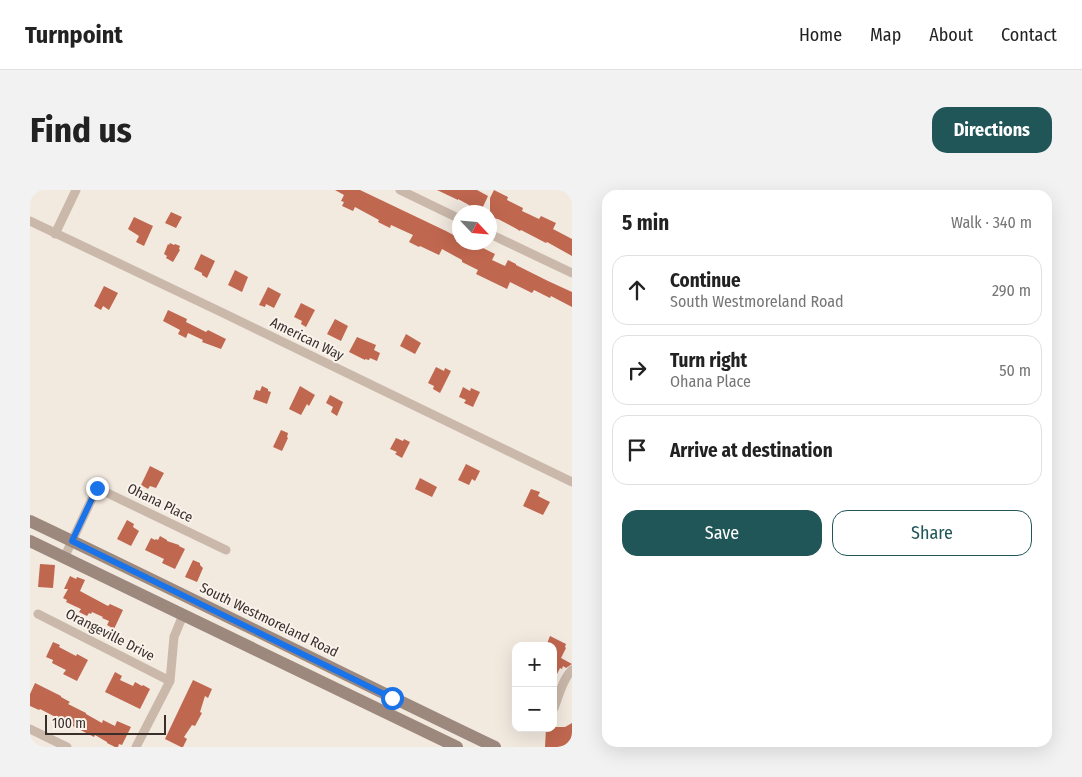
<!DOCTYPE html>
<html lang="en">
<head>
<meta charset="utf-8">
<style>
  :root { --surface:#fff; --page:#f2f2f2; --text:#222; --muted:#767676; --line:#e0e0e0; --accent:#215658 }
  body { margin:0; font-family:"Fira Sans Condensed",sans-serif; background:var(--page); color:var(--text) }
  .controls { position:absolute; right:15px; bottom:15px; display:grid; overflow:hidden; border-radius:10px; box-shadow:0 5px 20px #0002 }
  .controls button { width:45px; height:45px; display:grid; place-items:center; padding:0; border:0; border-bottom:1px solid var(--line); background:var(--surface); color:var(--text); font:25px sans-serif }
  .compass { position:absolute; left:422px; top:15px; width:45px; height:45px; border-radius:50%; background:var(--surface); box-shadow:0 5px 20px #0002; rotate:116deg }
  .scale { position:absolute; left:15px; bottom:12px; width:121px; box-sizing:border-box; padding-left:5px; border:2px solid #382e2a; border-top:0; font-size:14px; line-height:18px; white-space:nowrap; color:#382e2a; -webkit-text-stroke:4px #f9f3ec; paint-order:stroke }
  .stop { position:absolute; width:15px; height:15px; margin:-11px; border:4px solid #1a73e8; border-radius:50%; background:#fff }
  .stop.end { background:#1a73e8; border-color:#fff; box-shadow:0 1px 5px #0008 }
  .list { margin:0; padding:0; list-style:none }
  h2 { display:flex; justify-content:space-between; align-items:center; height:65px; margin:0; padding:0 20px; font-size:21px }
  h2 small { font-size:16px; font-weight:400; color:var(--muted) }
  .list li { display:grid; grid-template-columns:32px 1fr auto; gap:15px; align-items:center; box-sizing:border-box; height:70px; margin:0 10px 10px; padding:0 10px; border:1px solid var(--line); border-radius:15px }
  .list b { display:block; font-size:19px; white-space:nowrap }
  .list p { margin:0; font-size:16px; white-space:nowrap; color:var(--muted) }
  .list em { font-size:16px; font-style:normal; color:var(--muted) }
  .actions { display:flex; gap:10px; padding:15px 20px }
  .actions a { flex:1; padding:11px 0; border:1px solid var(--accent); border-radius:15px; text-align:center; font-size:18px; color:var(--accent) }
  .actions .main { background:var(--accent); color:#fff }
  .icon { flex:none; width:28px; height:28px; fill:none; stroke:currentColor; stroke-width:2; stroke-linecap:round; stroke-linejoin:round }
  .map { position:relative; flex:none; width:542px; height:557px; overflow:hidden; border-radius:15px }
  header { display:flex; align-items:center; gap:30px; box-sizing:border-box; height:70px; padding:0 25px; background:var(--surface); border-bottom:1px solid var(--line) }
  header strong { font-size:24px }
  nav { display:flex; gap:28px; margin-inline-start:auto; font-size:18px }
  .intro { display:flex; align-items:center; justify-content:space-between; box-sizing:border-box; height:120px; padding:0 30px }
  h1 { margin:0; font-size:35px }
  .button { padding:12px 22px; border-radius:15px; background:var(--accent); color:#fff; font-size:18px; font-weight:700 }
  main { display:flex; gap:30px; padding:0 30px }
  aside { flex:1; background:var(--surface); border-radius:15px; box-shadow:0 5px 20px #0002 }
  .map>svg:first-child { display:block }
</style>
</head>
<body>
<header>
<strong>Turnpoint</strong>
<nav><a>Home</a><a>Map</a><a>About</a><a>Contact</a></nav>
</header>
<div class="intro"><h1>Find us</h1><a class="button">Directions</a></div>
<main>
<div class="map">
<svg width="542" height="557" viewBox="0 0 542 557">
  <rect width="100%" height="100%" fill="#f2e9df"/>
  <path fill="#c0674f" d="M 305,0 L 330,0 L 416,41 L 429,48 L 426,52 L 441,52 L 465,64 L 462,70 L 475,76 L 478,70 L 486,74 L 486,75 L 518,91 L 542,102 L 542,117 L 521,106 L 520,108 L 504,100 L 502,103 L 480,92 L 477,99 L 446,84 L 448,80 L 432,72 L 432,70 L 412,59 L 409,65 L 390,56 L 389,57 L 379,52 L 383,45 L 361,35 L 360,38 L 348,32 L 349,30 L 325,17 L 323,21 L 312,16 L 314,12 L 311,11 L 314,5 Z
    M 407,0 L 447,0 L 458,6 L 451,21 L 439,16 L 439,15 L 428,9 L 428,10 Z
    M 464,0 L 478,7 L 477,10 L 493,18 L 492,21 L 509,29 L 511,26 L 526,33 L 523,39 L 542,49 L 542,66 L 517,52 L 516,53 L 491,40 L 490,41 L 485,38 L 468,29 L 467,29 L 460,26 L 460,8 Z
    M 141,22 L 152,27 L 146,38 L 135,33 Z
    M 104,27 L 123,36 L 114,56 L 106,52 L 109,46 L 98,39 Z
    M 140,53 L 144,55 L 145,54 L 150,56 L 149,59 L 150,60 L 143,72 L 136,68 L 137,66 L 134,64 L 138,54 L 139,55 Z
    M 171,64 L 185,71 L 177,88 L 172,85 L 172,83 L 164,79 Z
    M 205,80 L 218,87 L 212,102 L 198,95 Z
    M 74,96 L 88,103 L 79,120 L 73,116 L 71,120 L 64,116 Z
    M 238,97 L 251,104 L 244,118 L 236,114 L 235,117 L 229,115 Z
    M 271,113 L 285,120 L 276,137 L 271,134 L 272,131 L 264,127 Z
    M 138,120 L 157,129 L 156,132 L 176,142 L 178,140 L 196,149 L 191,159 L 172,152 L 173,150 L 158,143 L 156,148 L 148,144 L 150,140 L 133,131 Z
    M 305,129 L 318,136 L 311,151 L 297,144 Z
    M 376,144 L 391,153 L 385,164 L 370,156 Z
    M 327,147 L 346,155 L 344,160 L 350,163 L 347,171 L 340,168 L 339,170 L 335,169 L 335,170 L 319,162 Z
    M 406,177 L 414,181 L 415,178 L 421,181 L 410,203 L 403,199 L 404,196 L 398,193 Z
    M 232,196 L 238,199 L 238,201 L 241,202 L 237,214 L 223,209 L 226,200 L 230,201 Z
    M 270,196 L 285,205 L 279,216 L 277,214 L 271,225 L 259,219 Z
    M 433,197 L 440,201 L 441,198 L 450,202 L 443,217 L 434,213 L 436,210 L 429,207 Z
    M 300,205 L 313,212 L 307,226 L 301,222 L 303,217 L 296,213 Z
    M 251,240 L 258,243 L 257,247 L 258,248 L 252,261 L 243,257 Z
    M 366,248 L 373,251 L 374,249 L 380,252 L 372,268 L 365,264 L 367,262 L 360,259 Z
    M 436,274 L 450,281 L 445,291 L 442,289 L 439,295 L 428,290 Z
    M 120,276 L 134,283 L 126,298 L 120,296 L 118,299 L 111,295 Z
    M 390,288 L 407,297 L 402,307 L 385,299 Z
    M 501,299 L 510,302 L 508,306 L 520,312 L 513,325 L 493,316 Z
    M 97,330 L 104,334 L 103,337 L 109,341 L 101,356 L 87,349 Z
    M 130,346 L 137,350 L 137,351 L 149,355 L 149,356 L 155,359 L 145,379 L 132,373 L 134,369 L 115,360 L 121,348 L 125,350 L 126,349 L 128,350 Z
    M 163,370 L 170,373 L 170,375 L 173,378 L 167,392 L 155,387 Z
    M 10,374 L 25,375 L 23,398 L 8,397 Z
    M 40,386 L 46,389 L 47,387 L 55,390 L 50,401 L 78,416 L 80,414 L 93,420 L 84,439 L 77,435 L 79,431 L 72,428 L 73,427 L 62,422 L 61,424 L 59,423 L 57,426 L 49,422 L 51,419 L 36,412 L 37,410 L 33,408 L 38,399 L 34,399 Z
    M 520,446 L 536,454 L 535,457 L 536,458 L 531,468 L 542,474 L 536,478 L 533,476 L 532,479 L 530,478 L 523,492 L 523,456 L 516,456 Z
    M 23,452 L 30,455 L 29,457 L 46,466 L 47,464 L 58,470 L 47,491 L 33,484 L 36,480 L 22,473 L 23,470 L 16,467 Z
    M 85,482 L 92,486 L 90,490 L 103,496 L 105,492 L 112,496 L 113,495 L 120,499 L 110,519 L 75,502 Z
    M 163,490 L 182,499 L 178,508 L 175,506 L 170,522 L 172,523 L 165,536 L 162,535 L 154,547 L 157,549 L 153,557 L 151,557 L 135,549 Z
    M 5,493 L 31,506 L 31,507 L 40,512 L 38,514 L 56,523 L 56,524 L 72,533 L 73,530 L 85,536 L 87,531 L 101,537 L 92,555 L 89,554 L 88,557 L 85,557 L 77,553 L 77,552 L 65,545 L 64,547 L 10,519 L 9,520 L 0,516 L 0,504 Z
    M 542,533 L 542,557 L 515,557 L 516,538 L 523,538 L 523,537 L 535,537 Z"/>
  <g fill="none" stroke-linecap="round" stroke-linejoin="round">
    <path stroke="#cab8ab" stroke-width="9" d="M 370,0 L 430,29
      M 0,31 L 191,122 L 542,292
      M 25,44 L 46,0
      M 460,44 L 542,83
      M 34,368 L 67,298 L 196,360
      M 8,424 L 140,491
      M 524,518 C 529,506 532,490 542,480
      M 0,539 L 37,557
      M 106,557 L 140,491 L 144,447 L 153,425"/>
    <path stroke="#9d887d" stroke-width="12" d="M 0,331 C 156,405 310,483 465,557
      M 0,351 L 427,557"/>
  </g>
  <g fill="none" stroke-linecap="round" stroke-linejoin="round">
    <path stroke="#1a73e8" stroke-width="6" d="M 67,298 L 42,351 L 362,508"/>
  </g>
  <g text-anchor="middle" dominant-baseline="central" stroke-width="4" stroke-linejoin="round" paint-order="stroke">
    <g font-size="14" fill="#382e2a" stroke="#f9f3ec">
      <text transform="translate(277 149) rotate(26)">American Way</text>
      <text transform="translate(130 313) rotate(26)">Ohana Place</text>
      <text transform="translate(239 430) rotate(26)">South Westmoreland Road</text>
      <text transform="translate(80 445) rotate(27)">Orangeville Drive</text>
    </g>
  </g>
</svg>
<div class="controls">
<button>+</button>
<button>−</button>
</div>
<svg class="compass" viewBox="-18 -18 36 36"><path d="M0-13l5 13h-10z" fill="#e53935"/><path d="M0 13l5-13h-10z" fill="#767676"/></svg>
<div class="scale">100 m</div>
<div class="stop" style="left:362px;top:508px"></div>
<div class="stop end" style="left:67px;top:298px"></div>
</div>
<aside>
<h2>5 min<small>Walk · 340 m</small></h2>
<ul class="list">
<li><svg class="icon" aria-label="ahead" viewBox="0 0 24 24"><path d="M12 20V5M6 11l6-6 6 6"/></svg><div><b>Continue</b><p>South Westmoreland Road</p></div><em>290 m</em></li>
<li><svg class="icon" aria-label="right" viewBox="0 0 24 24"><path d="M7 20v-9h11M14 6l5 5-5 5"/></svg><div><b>Turn right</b><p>Ohana Place</p></div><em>50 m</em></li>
<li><svg class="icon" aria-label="arrive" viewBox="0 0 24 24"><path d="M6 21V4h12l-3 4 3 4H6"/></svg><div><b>Arrive at destination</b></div></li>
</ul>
<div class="actions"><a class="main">Save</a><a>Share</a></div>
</aside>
</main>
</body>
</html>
